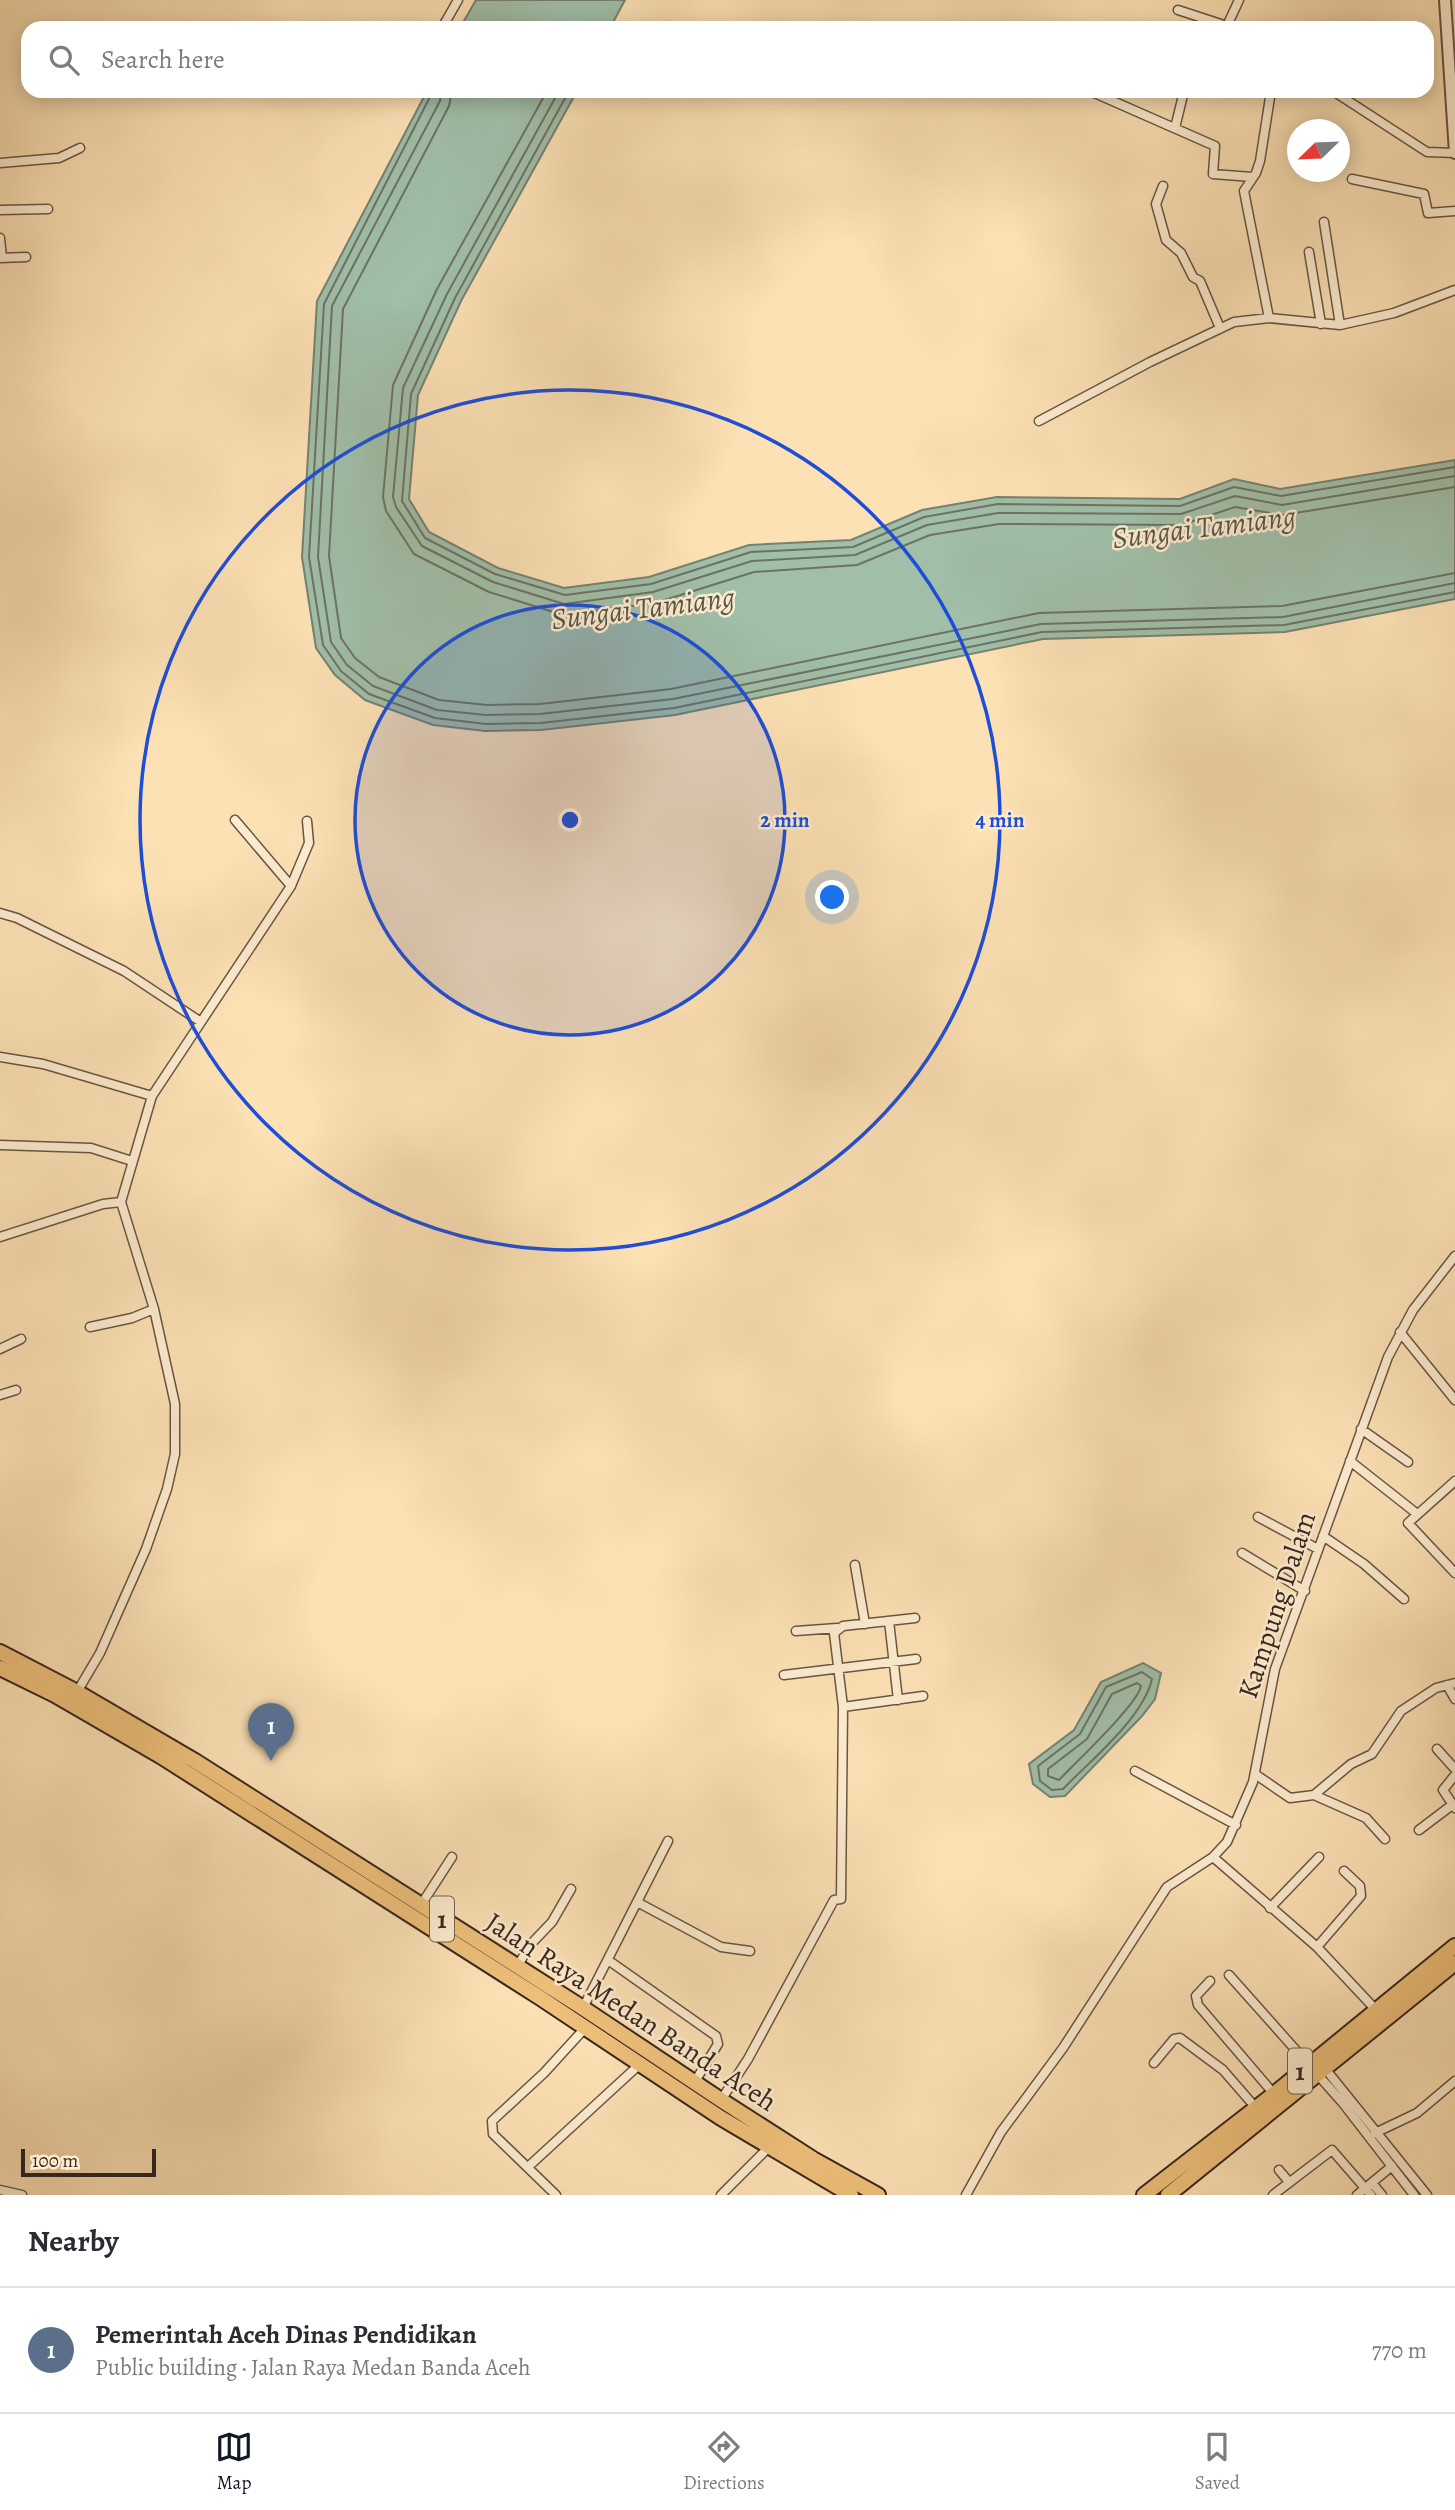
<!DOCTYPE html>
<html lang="en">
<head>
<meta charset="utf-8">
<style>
  :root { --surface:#fff; --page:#f2f2f3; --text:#2b2b33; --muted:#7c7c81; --line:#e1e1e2; --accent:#111827 }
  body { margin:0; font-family:Alegreya,serif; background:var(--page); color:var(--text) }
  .compass { position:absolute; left:1287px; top:119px; width:63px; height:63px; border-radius:50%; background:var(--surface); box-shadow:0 4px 18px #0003; rotate:247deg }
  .scale { position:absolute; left:21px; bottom:18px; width:135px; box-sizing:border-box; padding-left:7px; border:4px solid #38261f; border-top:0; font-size:19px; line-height:24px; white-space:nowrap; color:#38261f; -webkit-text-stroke:5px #fdeccf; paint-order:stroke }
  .you { position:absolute; left:833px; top:898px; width:24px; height:24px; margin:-18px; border:5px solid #fff; border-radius:50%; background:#1a73e8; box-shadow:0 0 0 10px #1a73e833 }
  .badge { display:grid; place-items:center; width:46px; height:46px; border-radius:50%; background:var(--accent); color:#fff; font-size:23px; font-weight:700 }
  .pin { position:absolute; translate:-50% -58px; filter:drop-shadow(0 2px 4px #0008) }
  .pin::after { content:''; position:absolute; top:37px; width:24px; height:21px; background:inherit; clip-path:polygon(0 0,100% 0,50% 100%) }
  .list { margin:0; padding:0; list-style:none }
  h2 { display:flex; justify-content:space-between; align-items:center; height:91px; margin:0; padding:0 28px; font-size:30px }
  h2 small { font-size:23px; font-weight:400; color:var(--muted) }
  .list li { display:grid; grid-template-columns:46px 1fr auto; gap:21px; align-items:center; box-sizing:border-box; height:126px; padding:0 28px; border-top:2px solid var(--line) }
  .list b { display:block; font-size:26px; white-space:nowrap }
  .list p { margin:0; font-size:23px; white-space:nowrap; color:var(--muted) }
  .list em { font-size:23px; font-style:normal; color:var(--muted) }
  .icon { flex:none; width:38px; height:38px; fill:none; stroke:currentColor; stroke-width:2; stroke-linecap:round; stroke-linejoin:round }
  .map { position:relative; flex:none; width:1455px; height:2195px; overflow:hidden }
  .search { position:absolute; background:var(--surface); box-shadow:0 4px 18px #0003; left:21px; right:21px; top:21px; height:77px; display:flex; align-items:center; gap:18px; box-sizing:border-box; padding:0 24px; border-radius:21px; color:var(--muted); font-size:26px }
  .sheet { height:217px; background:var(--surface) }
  nav { display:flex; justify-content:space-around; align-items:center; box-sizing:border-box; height:98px; border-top:2px solid var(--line); background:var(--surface); font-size:19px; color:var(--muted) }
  nav a { display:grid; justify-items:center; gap:4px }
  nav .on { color:var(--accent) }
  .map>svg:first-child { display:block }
</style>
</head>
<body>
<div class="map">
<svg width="1455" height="2195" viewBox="0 0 1455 2195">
  <rect width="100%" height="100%" fill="#fce1b5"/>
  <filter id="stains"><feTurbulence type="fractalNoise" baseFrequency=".00286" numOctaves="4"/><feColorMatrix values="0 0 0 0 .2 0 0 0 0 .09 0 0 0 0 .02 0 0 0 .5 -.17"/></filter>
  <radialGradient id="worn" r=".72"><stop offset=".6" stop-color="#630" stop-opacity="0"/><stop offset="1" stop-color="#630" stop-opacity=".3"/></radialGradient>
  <path fill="#a0bea8" stroke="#768171" stroke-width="2" d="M 476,0 L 625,0 L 610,28 L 460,28 Z
    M 427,91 L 577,91 L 461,301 L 418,395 L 409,499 L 429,532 L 498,568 L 564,588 L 649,577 L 749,545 L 851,540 L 922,510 L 997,497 L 1180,499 L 1234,479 L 1280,489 L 1455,460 L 1455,599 L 1285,632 L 1043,639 L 675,715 L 541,730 L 485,731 L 433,725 L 365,700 L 335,675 L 316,648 L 302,557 L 317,301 Z
    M 1143,1663 L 1161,1673 L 1155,1699 L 1142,1716 L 1065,1796 L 1050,1797 L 1033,1784 L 1029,1764 L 1074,1730 L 1101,1682 Z"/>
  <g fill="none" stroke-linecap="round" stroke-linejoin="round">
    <path stroke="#6c7264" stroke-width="2" d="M 433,91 L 324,304 L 309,557 L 323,645 L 341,671 L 369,694 L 435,718 L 486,724 L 541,723 L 674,708 L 1042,632 L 1284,625 L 1455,592
      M 441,91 L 440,101 L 332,306 L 318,557 L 331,642 L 347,665 L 373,686 L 437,710 L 486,715 L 540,714 L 673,699 L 1041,624 L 1283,617 L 1455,583
      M 452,91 L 449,106 L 343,309 L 329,556 L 341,638 L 355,658 L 379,677 L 439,700 L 487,705 L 540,704 L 671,689 L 1039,613 L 1282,606 L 1455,573
      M 547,91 L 437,289 L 393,385 L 383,497 L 386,511 L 414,554 L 489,592 L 563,615 L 655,603 L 754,572 L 857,565 L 930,535 L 999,524 L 1181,525 L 1235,507 L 1283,515 L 1455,487
      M 559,91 L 447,294 L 403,388 L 393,497 L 396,507 L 422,546 L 493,582 L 564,604 L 653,592 L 752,561 L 855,555 L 927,525 L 998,513 L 1181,514 L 1235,496 L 1282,505 L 1455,476
      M 569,91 L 455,298 L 411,394 L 402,501 L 425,538 L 495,574 L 565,595 L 651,584 L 751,552 L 853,547 L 924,517 L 998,504 L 1180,506 L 1234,487 L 1281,496 L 1455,467
      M 1142,1672 L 1152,1679 C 1143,1718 1091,1760 1063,1789 L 1052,1790 L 1040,1781 L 1038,1766 L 1080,1734 L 1106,1687 Z
      M 1137,1683 L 1141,1686 C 1138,1704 1075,1763 1059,1780 L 1048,1776 L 1048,1769 L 1087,1739 L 1112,1694 Z"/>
    <defs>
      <path id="minor" d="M 1178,10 L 1227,26
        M 442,28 L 458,0
        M 1226,28 L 1239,0
        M 1090,91 L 1215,146 L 1213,174 L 1252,177
        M 1333,91 L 1427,152 L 1455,153
        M 1175,128 L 1184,91
        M 0,163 L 59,158 L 80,148
        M 1352,179 L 1424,194 L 1428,213 L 1455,211
        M 1163,186 L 1156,204 L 1166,240 L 1181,253 L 1193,277 L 1200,281 L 1220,328
        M 0,210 L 48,209
        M 1324,222 L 1340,325
        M 0,238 L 2,258
        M 1309,252 L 1321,324
        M 0,258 L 26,257
        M 1269,318 L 1244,191 L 1256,173 L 1260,161 L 1271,91
        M 1039,421 L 1150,362 L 1234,322 L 1269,318 L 1340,325 L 1394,313 L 1455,290
        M 235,820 L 291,886
        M 0,913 L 17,918 L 124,971 L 201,1022 L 152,1096 L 121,1202 L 154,1309 L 175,1404 L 175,1454 L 167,1489 L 146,1549 L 100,1653 L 77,1692
        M 201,1022 L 291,886 L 309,843 L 307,821
        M 0,1057 L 43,1064 L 152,1096
        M 0,1145 L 91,1148 L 132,1161
        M 0,1237 L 103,1204 L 121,1202
        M 90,1327 L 132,1318 L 154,1309
        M 1400,1332 L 1455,1400
        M 0,1349 L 21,1339
        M 0,1395 L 16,1390
        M 1361,1429 L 1408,1462
        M 1350,1461 L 1416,1513
        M 1455,1481 L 1408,1523 L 1455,1573
        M 1258,1517 L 1318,1549
        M 1323,1536 L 1364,1564 L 1404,1599
        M 1242,1553 L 1305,1591
        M 855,1565 L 865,1624
        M 889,1621 L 898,1700
        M 796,1631 L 837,1628
        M 784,1675 L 916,1659
        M 1447,1685 L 1455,1699
        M 843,1707 L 923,1696
        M 1437,1749 L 1455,1769
        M 1135,1771 L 1236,1825
        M 1255,1774 L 1290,1798 L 1314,1795 L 1351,1764 L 1372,1754 L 1401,1711 L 1436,1688 L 1455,1683
        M 1455,1775 L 1443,1790 L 1455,1808
        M 1314,1795 L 1366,1818 L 1385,1839
        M 1419,1830 L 1452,1805
        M 1213,1857 L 1317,1947 L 1376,2010
        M 637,1902 L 721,1947 L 750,1951
        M 421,1905 L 452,1857
        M 1270,1908 L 1319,1857
        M 1317,1947 L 1361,1896 L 1360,1886 L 1344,1871
        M 608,1960 L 716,2036 L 718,2044 L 694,2083
        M 517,1967 L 530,1945 L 552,1922 L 571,1889
        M 1229,1975 L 1342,2102 L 1414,2195
        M 1210,1981 L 1196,1996 L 1198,2005 L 1274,2094
        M 583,2008 L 668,1841
        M 1154,2063 L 1174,2039 L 1180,2038 L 1223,2070 L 1256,2108
        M 1323,2066 L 1427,2195
        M 721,2100 L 748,2059 L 834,1900 L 841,1899 L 843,1707 L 834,1633 L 843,1626 L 915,1618
        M 1375,2133 L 1417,2113 L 1455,2081
        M 529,2166 L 640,2064
        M 1279,2170 L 1289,2182
        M 1372,2183 L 1382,2195
        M 0,2190 L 22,2195
        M 556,2195 L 493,2134 L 492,2121 L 544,2073 L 586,2027
        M 721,2195 L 769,2147
        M 966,2195 L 1001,2132 L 1063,2048 L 1167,1887 L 1213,1857 L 1227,1842 L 1253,1782 L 1275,1669 L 1388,1357 L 1413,1310 L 1455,1256
        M 1273,2195 L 1332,2150 L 1371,2195
        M 1357,2195 L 1392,2166"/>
      <path id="tertiary" d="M 1445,0 L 1455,153"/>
      <path id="trunk" d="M 0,1652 L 77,1692 L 195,1761 L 583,2008 L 721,2100 L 813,2159 L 878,2195
        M 0,1668 L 55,1695 L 162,1757 L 539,1997 L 721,2118 L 851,2195
        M 1144,2195 L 1274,2094 L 1455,1946
        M 1168,2195 L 1455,1963"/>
    </defs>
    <use href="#minor" stroke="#695544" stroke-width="11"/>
    <use href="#tertiary" stroke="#695544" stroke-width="14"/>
    <use href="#trunk" stroke="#38261f" stroke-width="18"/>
    <use href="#minor" stroke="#fdeccf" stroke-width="8"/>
    <use href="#tertiary" stroke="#fdeccf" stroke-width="10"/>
    <use href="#trunk" stroke="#eec07a" stroke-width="14"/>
  </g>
  <circle cx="570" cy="820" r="215" fill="#1d4ed8" fill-opacity=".12"/>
  <g fill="none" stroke="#1d4ed8" stroke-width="3.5">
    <circle cx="570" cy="820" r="215"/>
    <circle cx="570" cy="820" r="430"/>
  </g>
  <g text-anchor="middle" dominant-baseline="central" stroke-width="5" stroke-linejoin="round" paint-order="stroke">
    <g fill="#fdeccf" stroke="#736154" stroke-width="2">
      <rect x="430" y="1896.5" width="24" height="45" rx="5"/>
      <rect x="1288" y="2048.5" width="24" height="45" rx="5"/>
    </g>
    <g font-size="26" font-weight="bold" fill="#38261f">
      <text x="442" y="1919">1</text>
      <text x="1300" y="2071">1</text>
    </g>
    <g font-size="28" fill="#38261f" stroke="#fdeccf">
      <text transform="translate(1277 1605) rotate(-72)">Kampung Dalam</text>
      <text transform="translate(631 2012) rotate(33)">Jalan Raya Medan Banda Aceh</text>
    </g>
    <g font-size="30" font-style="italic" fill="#575448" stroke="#fdeccf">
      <text transform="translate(1204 527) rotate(-7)">Sungai Tamiang</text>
      <text transform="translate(643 608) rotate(-7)">Sungai Tamiang</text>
    </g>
  </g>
  <circle cx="570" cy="820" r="10" fill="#1d4ed8" stroke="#fdeccf" stroke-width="3.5"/>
  <g font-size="21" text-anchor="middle" font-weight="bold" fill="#1d4ed8" stroke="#fdeccf" stroke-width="5" stroke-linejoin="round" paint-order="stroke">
    <text x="785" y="827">2 min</text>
    <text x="1000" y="827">4 min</text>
  </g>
  <rect width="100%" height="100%" filter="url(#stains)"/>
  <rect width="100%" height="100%" fill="url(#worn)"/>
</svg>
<svg class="compass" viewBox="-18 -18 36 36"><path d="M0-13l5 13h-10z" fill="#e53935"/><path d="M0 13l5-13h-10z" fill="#7c7c81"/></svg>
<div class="scale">100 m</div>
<div class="you"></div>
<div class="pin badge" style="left:271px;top:1761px;background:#5c6f8a">1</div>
<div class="search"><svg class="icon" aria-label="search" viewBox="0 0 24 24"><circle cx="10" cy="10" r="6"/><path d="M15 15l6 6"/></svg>Search here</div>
</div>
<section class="sheet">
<h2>Nearby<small></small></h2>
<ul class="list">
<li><span class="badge" style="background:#5c6f8a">1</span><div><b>Pemerintah Aceh Dinas Pendidikan</b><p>Public building · Jalan Raya Medan Banda Aceh</p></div><em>770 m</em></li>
</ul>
</section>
<nav>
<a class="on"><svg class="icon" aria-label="map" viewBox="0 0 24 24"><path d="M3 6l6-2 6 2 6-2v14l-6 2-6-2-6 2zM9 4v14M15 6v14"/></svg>Map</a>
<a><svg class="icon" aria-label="directions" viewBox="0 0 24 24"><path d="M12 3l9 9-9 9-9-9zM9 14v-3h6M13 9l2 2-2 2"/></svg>Directions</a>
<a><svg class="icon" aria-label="saved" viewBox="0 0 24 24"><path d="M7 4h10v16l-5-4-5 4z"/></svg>Saved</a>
</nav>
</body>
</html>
